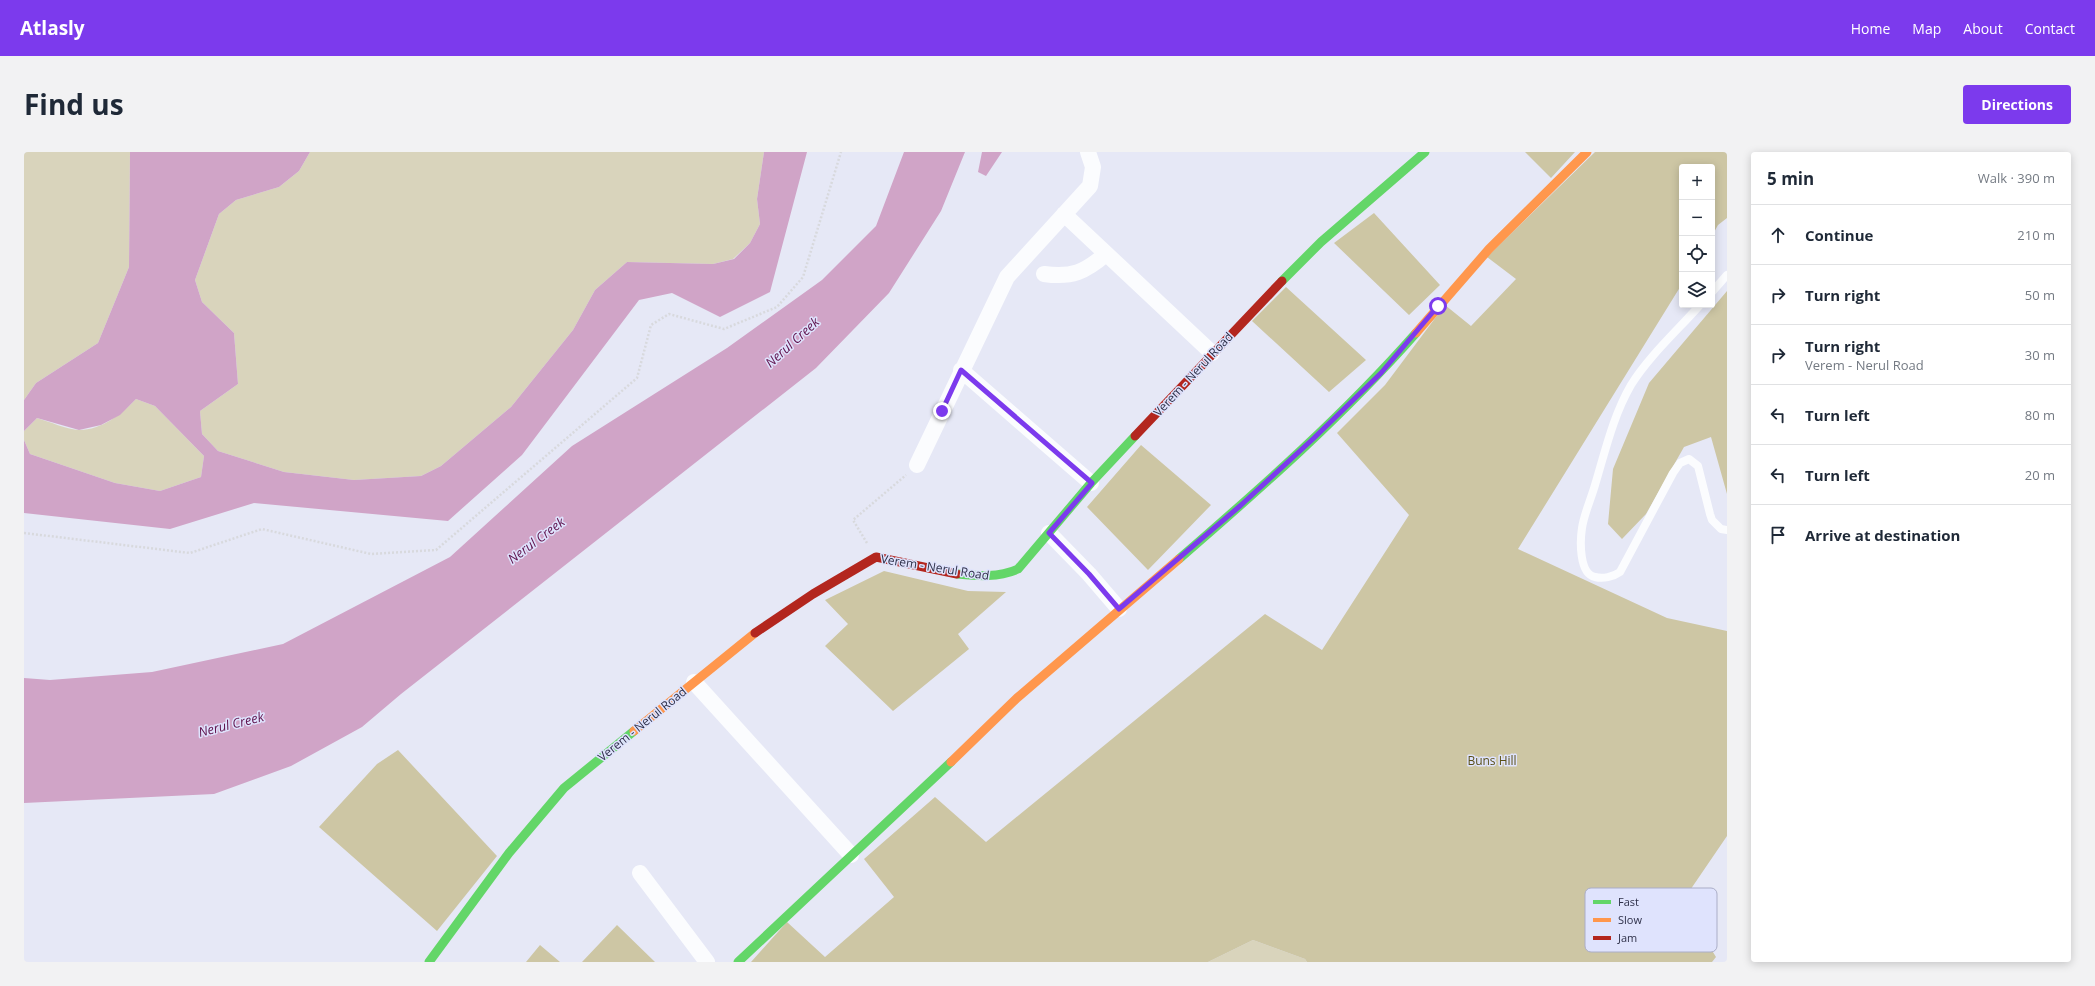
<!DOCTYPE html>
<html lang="en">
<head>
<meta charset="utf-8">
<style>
  :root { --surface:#fff; --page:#f2f2f3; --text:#1f2937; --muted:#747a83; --line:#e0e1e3; --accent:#7c3aed }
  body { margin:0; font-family:"Open Sans",sans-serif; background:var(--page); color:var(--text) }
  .controls { position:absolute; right:12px; top:12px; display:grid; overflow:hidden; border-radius:4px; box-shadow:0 2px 10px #0003 }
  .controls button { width:36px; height:36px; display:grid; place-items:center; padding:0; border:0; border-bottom:1px solid var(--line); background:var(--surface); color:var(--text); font:20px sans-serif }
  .stop { position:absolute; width:12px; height:12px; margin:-9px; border:3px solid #7c3aed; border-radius:50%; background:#fff }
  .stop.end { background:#7c3aed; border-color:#fff; box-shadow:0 1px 4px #0008 }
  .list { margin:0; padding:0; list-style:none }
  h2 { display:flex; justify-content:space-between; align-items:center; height:52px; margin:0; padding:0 16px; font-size:17px }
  h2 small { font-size:13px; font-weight:400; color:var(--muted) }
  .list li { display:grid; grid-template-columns:26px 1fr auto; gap:12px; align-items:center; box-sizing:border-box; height:60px; padding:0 16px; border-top:1px solid var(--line) }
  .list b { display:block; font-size:15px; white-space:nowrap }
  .list p { margin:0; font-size:13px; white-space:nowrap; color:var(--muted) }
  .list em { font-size:13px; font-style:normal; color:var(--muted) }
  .icon { flex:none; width:22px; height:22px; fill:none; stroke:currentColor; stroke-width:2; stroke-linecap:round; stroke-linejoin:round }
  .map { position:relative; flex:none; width:1703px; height:810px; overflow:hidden; border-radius:4px }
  header { display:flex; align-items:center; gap:24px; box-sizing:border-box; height:56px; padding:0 20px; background:var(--accent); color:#fff }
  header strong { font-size:19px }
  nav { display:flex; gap:22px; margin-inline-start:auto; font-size:14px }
  .intro { display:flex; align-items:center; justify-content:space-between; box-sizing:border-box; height:96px; padding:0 24px }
  h1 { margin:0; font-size:28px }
  .button { padding:10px 18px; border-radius:4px; background:var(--accent); color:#fff; font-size:14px; font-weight:700 }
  main { display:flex; gap:24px; padding:0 24px }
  aside { flex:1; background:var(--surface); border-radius:4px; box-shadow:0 2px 10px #0003 }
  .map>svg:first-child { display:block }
</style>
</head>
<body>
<header>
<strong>Atlasly</strong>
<nav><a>Home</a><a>Map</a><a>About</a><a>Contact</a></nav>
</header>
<div class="intro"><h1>Find us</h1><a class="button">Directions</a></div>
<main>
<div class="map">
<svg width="1703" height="810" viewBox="0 0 1703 810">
  <rect width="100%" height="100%" fill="#e6e8f6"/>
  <path fill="#d9d4bc" d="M 0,0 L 106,0 L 105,115 L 74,191 L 12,231 L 0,248 Z
    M 286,0 L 740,0 L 733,47 L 736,72 L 726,91 L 709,107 L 689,112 L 603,110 L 571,138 L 549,178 L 487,255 L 417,314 L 397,324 L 330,328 L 260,320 L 194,299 L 178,282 L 176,259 L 214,232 L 210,181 L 178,150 L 171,128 L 195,62 L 212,48 L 255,35 L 275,19 Z
    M 112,247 L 131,254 L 180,304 L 177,325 L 136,339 L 91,331 L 6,302 L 0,288 L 0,279 L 13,266 C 24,269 44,278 55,278 C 78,278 97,262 112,247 Z
    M 1229,788 L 1281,807 L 1283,810 L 1184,810 Z"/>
  <path fill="#cdc6a4" d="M 1501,0 L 1551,0 L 1527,26 Z
    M 1571,0 L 1703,0 L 1703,66 L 1694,73 L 1688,84 L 1688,15 L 1658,15 L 1658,132 L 1494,397 L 1643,466 L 1703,479 L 1703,684 L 1658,750 L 1692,805 L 1688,810 L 1283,810 L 1281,807 L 1229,788 L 1184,810 L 727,810 L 763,770 L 801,805 L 870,745 L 840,707 L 911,645 L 962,690 L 1241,462 L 1298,498 L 1385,363 L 1313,281 L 1361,233 L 1421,153 L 1447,174 L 1492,127 L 1463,105 Z
    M 1350,61 L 1416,133 L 1385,163 L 1310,91 Z
    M 1262,135 L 1342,208 L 1305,240 L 1228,169 Z
    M 1703,139 L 1703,342 L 1687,285 L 1660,295 L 1622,362 L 1598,387 L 1584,372 L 1589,317 L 1625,231 Z
    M 1117,293 L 1187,353 L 1124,418 L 1063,355 Z
    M 860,419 L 944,439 L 982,440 L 934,482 L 945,497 L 869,559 L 801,494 L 824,472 L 801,448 Z
    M 374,598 L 473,704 L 413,779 L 295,675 L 353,612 Z
    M 593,773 L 631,810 L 558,810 Z
    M 516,793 L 536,810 L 502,810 Z"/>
  <path fill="#d0a4c7" d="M 106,0 L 286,0 L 275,19 L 255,35 L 212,48 L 195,62 L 171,128 L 178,150 L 210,181 L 214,232 L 176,259 L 178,282 L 194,299 L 260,320 L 330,328 L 397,324 L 417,314 L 487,255 L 549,178 L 571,138 L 603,110 L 689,112 L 710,107 L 726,91 L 736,72 L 733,47 L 740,0 L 783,0 L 746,140 L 696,165 L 648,141 L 615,148 L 498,303 L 424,369 L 230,351 L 146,377 L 0,361 L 0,288 L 6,302 L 91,331 L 136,339 L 177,325 L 180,304 L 131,254 L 112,247 L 96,263 L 77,273 L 55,278 L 13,266 L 0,279 L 0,248 L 12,231 L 74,191 L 105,115 Z
    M 880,0 L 941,0 L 917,59 L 865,141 L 792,216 L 377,542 L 338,575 L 267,614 L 190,642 L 0,651 L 0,526 L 26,528 L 128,520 L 259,492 L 426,405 L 548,294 L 703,196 L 798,128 L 852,74 Z
    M 958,0 L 978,0 L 962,24 L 954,20 Z"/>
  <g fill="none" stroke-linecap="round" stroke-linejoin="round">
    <path stroke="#d8d9dd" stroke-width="2.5" stroke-dasharray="2 2" stroke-linecap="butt" d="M 0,381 L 166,401 L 238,377 L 347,402 L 412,398 L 613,226 L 627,173 L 645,162 L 700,177 L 753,155 L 779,125 L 817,0
      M 843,391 L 829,368 L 882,323"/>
    <path stroke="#fbfcfe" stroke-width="8" d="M 1688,140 L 1703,123
      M 1676,153 C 1653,179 1625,204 1607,233 C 1589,264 1581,300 1571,333 C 1567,347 1560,362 1558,376 C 1556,389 1555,422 1571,425 C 1579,427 1589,425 1596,420 L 1649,321 L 1656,311 L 1665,307 L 1674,314 L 1686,362 L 1688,368 L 1697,377 L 1703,378"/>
    <path stroke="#fbfcfe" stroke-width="16" d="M 1040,62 L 1188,201
      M 1020,122 C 1048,126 1061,120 1082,102
      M 937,218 L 1067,331
      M 893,313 L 983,125 L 1066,34 L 1069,15 L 1064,0
      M 1025,381 L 1065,422 L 1095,457
      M 670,530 L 827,703
      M 616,721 L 683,810"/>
    <path stroke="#63d668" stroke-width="9" d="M 1258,129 L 1297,90 L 1401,0
      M 1155,407 C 1237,336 1320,263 1392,181
      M 933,422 C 954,424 974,426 994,417 L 1067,331 L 1111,284
      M 405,810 L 485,701 L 540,636 L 610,579
      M 714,810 L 927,610"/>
    <path stroke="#ff974d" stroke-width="9" d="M 1392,181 L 1465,97 L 1563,0
      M 610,579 L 731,481
      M 927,610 L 993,546 L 1155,407"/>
    <path stroke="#b3261e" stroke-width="9" d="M 1111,284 L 1258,129
      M 731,481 L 789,442 L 852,405 L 933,422"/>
  </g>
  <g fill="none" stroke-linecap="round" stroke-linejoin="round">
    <path stroke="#7c3aed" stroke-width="5" d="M 918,259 L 937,218 L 1068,331 L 1025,381 L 1065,422 L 1095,457 L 1216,354 L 1290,286 L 1357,221 L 1414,154"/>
  </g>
  <g text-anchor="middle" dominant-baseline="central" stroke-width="3" stroke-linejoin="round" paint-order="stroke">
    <g font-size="12" fill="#2e3049" stroke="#dfe3fd">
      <text transform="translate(1169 222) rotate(-47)">Verem - Nerul Road</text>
      <text transform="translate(911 415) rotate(9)">Verem - Nerul Road</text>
      <text transform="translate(618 572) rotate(-39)">Verem - Nerul Road</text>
    </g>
    <g font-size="12" fill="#594f16" stroke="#dfe3fd">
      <text x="1468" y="608">Buns Hill</text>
    </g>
    <g font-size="13" font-style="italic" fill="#5f124d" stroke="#dfe3fd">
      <text transform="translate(768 190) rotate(-42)">Nerul Creek</text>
      <text transform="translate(512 388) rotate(-37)">Nerul Creek</text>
      <text transform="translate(207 572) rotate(-14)">Nerul Creek</text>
    </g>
  </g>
  <rect x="1561" y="736" width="132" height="64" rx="6" fill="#dfe3fd" stroke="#aaadc7" stroke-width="1"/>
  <rect x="1569" y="748" width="18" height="4" fill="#63d668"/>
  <rect x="1569" y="766" width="18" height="4" fill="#ff974d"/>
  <rect x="1569" y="784" width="18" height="4" fill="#b3261e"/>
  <g font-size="11" fill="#2e3049">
    <text x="1594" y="754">Fast</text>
    <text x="1594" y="772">Slow</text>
    <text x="1594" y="790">Jam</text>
  </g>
</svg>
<div class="controls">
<button>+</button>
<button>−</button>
<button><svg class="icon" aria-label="locate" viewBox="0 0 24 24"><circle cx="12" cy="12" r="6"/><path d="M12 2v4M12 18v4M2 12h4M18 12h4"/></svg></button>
<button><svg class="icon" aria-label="layers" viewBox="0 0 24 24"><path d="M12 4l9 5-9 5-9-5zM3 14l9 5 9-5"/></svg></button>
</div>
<div class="stop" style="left:1414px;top:154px"></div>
<div class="stop end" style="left:918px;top:259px"></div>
</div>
<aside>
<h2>5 min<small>Walk · 390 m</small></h2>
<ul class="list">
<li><svg class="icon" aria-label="ahead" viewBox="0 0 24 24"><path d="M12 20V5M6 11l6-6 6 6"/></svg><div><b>Continue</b></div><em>210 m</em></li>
<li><svg class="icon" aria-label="right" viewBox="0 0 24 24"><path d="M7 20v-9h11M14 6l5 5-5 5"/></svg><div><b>Turn right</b></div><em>50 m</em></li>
<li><svg class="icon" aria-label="right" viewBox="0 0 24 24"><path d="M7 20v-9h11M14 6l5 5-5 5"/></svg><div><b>Turn right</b><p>Verem - Nerul Road</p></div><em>30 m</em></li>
<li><svg class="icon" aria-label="left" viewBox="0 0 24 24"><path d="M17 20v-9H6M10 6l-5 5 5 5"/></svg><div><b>Turn left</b></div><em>80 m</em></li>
<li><svg class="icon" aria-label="left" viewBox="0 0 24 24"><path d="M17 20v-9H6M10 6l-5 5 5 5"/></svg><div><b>Turn left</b></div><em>20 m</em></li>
<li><svg class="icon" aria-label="arrive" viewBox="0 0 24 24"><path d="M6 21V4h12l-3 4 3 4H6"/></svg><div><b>Arrive at destination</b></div></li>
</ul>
</aside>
</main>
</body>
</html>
